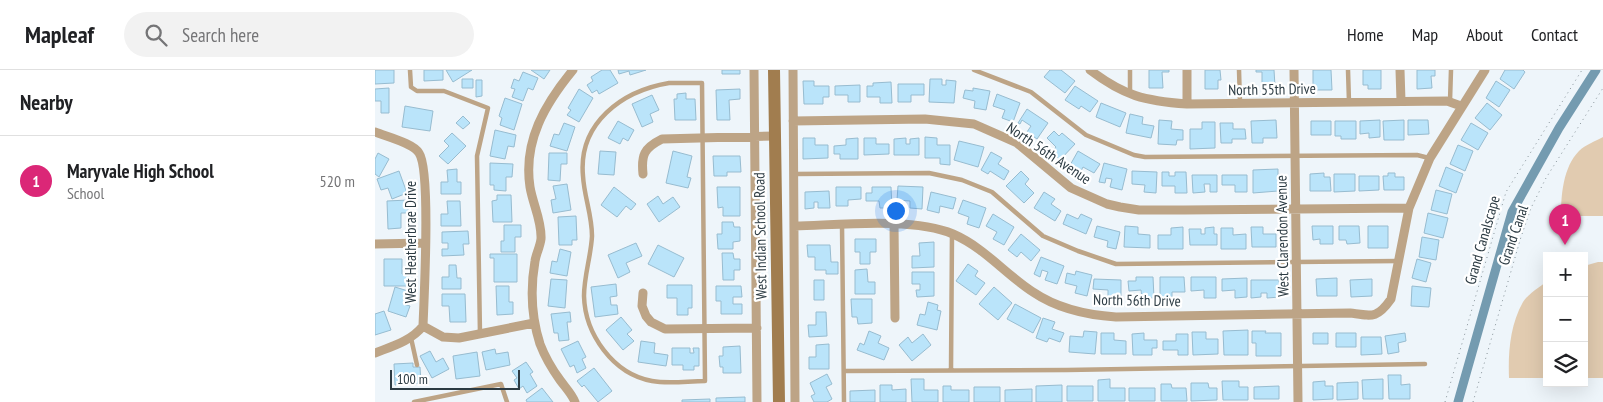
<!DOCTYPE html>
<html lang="en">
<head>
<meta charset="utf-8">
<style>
  :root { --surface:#fff; --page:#f2f2f2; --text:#202124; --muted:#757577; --line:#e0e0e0; --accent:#db2777 }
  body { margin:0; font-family:"PT Sans Narrow",sans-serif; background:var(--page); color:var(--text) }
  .controls { position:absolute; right:15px; bottom:15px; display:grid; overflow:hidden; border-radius:0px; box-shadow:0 5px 20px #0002 }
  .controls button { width:45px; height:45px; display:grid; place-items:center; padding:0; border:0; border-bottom:1px solid var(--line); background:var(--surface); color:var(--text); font:25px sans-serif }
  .scale { position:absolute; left:15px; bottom:12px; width:130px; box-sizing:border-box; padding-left:5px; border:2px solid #2c3b43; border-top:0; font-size:14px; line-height:18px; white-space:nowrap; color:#2c3b43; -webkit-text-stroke:4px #fff; paint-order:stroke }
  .you { position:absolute; left:520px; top:140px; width:18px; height:18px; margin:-12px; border:4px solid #fff; border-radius:50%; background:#1a73e8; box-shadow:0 0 0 8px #1a73e833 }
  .badge { display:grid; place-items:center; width:32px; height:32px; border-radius:50%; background:var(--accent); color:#fff; font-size:16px; font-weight:700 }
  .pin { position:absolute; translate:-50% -41px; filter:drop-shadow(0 1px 2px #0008) }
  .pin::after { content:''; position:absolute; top:26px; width:18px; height:15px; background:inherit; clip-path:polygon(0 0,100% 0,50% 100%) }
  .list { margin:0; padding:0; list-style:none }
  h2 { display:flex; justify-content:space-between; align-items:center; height:65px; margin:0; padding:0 20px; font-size:21px }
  h2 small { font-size:16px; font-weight:400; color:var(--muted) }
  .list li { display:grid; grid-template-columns:32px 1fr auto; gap:15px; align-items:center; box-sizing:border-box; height:90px; padding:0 20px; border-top:1px solid var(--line) }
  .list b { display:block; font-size:19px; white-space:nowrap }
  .list p { margin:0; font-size:16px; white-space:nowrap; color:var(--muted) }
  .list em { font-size:16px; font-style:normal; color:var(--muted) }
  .icon { flex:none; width:28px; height:28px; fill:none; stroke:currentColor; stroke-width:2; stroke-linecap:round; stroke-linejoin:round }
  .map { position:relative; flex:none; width:1228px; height:332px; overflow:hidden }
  header { display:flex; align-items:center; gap:30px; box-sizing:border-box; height:70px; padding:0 25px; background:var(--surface); border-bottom:1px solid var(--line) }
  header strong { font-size:24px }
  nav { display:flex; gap:28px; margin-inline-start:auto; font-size:18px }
  .search { width:350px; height:45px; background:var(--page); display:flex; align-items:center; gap:12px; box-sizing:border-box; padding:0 18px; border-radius:28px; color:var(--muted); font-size:19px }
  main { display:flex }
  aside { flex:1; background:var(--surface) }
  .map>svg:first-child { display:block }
</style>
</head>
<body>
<header>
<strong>Mapleaf</strong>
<div class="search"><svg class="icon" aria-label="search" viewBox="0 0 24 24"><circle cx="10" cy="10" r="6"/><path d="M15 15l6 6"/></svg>Search here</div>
<nav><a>Home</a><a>Map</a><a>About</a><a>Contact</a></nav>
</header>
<main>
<aside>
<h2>Nearby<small></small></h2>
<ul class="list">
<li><span class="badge">1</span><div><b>Maryvale High School</b><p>School</p></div><em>520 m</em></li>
</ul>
</aside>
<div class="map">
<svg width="1228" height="332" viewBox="0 0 1228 332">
  <rect width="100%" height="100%" fill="#eef5fa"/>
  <path fill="#e1cbb0" d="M 1228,67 L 1228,146 L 1186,146 C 1186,126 1188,97 1204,81 C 1210,75 1221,71 1228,67 Z
    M 1223,192 L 1228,192 L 1228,308 L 1209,308 L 1209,196 Z
    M 1172,211 L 1172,308 L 1134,308 C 1133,283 1135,255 1148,232 C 1153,224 1165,217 1172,211 Z"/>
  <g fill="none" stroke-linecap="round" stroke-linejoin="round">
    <path stroke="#749bb0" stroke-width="9" d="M 1083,332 L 1137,142 L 1184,58 L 1221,0"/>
  </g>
  <path fill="#bae4fa" stroke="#97bcd0" d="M 0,0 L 19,0 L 19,13 L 0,14 Z
    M 49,0 L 68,0 L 68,10 L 49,11 Z
    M 71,0 L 97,0 L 78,12 Z
    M 156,0 L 175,0 L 169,9 Z
    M 227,0 L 235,0 L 243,13 L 224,24 L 222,20 L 217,23 L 212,15 L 218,11 L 216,7 Z
    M 243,0 L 271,0 L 255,5 L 254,1 L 244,4 Z
    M 347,0 L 365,0 L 365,4 L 347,4 Z
    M 675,0 L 686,0 L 700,11 L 690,23 L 669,7 Z
    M 774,0 L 794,0 L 794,2 L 787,2 L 788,18 L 774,18 Z
    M 830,0 L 845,0 L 846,10 L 843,10 L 843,19 L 830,19 Z
    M 881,0 L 899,0 L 900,16 L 887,17 L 887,2 L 881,2 Z
    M 938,0 L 956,0 L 957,20 L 938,20 Z
    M 988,0 L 1006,0 L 1006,19 L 993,19 L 993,15 L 988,15 Z
    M 1042,0 L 1060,0 L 1060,6 L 1056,6 L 1057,18 L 1042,19 Z
    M 1130,0 L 1148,0 L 1150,2 L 1139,19 L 1125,9 Z
    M 148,2 L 163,8 L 158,20 L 153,18 L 148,31 L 137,27 L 140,19 L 136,18 L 139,9 L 144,11 Z
    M 87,9 L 98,9 L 98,18 L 87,18 Z
    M 555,9 L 567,9 L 567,15 L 571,15 L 571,10 L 581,11 L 579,33 L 554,32 Z
    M 101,10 L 107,10 L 107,26 L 101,27 Z
    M 428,11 L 439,11 L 439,16 L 454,16 L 454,27 L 448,27 L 448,34 L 429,34 Z
    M 1121,11 L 1135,20 L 1124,37 L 1111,28 Z
    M 516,12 L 517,33 L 505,33 L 505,27 L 492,27 L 492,16 L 498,16 L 498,13 Z
    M 523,14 L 549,14 L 549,25 L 536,25 L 536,32 L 523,32 Z
    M 485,15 L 485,32 L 473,32 L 473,25 L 460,25 L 460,16 Z
    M 700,16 L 723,31 L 715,42 L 706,36 L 704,39 L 690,30 Z
    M 14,18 L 14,43 L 6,43 L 6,31 L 0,31 L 0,19 Z
    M 598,18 L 615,21 L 611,40 L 599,38 L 600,31 L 588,28 L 590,20 L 598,21 Z
    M 204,19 L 218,28 L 204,52 L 192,45 L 196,40 L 193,38 Z
    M 365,19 L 365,29 L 354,30 L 355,50 L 342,50 L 341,20 Z
    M 311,23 L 311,29 L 320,29 L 321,50 L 300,50 L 299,29 L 302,29 L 302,24 Z
    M 622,24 L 645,33 L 638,52 L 627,48 L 630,40 L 618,36 Z
    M 277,25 L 284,40 L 275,44 L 278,52 L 267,57 L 257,34 Z
    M 130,28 L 147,34 L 139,60 L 125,55 L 127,48 L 124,46 Z
    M 726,33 L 751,43 L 745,57 L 721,47 Z
    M 1112,33 L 1127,45 L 1115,60 L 1100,48 Z
    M 30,36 L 58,41 L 55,61 L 27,57 Z
    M 652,39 L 673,53 L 662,69 L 652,62 L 656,56 L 647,50 L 645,54 L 643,53 Z
    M 755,44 L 768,47 L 767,54 L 779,56 L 776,68 L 751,63 Z
    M 88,46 L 95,53 L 88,59 L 81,53 Z
    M 784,50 L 797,51 L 796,59 L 808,60 L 808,70 L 802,70 L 801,75 L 783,74 Z
    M 901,50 L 902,68 L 888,68 L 888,73 L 877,73 L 876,51 Z
    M 1005,50 L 1005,67 L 994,68 L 994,63 L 985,64 L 985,51 Z
    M 1029,50 L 1029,70 L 1009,70 L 1008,51 Z
    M 1033,50 L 1053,50 L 1054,64 L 1033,65 Z
    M 243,51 L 259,60 L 253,71 L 248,68 L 245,74 L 233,68 Z
    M 936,51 L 956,51 L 956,65 L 936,65 Z
    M 960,51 L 981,51 L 981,69 L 966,69 L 966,66 L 960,66 Z
    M 827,52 L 840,52 L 840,78 L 815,79 L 815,59 L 827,59 Z
    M 189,53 L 200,57 L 192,81 L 175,76 L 179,64 L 184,65 Z
    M 845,53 L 858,53 L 858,59 L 870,59 L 871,69 L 857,69 L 857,73 L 846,73 Z
    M 1096,53 L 1113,63 L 1103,80 L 1086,70 Z
    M 120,60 L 141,65 L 139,77 L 133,76 L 130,89 L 115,86 Z
    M 679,61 L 684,66 L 687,63 L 700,74 L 685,90 L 677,82 L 681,77 L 672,68 Z
    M 77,63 L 91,76 L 73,94 L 64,86 L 74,76 L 69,71 Z
    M 550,67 L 562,68 L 562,75 L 575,75 L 575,95 L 565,94 L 565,88 L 550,88 Z
    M 428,68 L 440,68 L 440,75 L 453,75 L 453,88 L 428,89 Z
    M 483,68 L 483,89 L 465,89 L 465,84 L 459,84 L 459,76 L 471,75 L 471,69 Z
    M 489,68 L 501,68 L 501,74 L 514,74 L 514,84 L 489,85 Z
    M 531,68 L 531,74 L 535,74 L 535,69 L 544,68 L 544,85 L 519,85 L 519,69 Z
    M 584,71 L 609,77 L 603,97 L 579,90 Z
    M 1083,75 L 1098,81 L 1090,101 L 1075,94 Z
    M 225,81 L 241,82 L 239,105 L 223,104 Z
    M 298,81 L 317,86 L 312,107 L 316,108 L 313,118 L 291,113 Z
    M 703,81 L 725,94 L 719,103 L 708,97 L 705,103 L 694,97 Z
    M 616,82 L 627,88 L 623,94 L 634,101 L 629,110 L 615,101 L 613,104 L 606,100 Z
    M 3,83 L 14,89 L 4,107 L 0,104 L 0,89 Z
    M 174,83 L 192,83 L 192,94 L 186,94 L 185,111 L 173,110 Z
    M 338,86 L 365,86 L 366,102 L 352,102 L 352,106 L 339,106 Z
    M 115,93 L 138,94 L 137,107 L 131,107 L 131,121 L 119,120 L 119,115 L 115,115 Z
    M 729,93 L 752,99 L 747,120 L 735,117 L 737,109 L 731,108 L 730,113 L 724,112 Z
    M 1071,97 L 1088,104 L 1081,123 L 1064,116 Z
    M 82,99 L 82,112 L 86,112 L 86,124 L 66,124 L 66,112 L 73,112 L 72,100 Z
    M 903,99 L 903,121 L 878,123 L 878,100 Z
    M 24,101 L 32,123 L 17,129 L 13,118 L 6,120 L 2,109 Z
    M 646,101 L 654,109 L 650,114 L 659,123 L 649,133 L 631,116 Z
    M 757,101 L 782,102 L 781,123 L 769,122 L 770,115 L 757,114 Z
    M 787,102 L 794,102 L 794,106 L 800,106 L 800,102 L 811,102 L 812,123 L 800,123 L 800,116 L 787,116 Z
    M 949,103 L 949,107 L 955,107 L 956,121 L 935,121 L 935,104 Z
    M 1013,103 L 1020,103 L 1020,107 L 1029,107 L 1029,120 L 1009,120 L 1008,106 L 1013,106 Z
    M 959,104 L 980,104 L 980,121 L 959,122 Z
    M 817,105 L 842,105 L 842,122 L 835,122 L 835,114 L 829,114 L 830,122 L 818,123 Z
    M 847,105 L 872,105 L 872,122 L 860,122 L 860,115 L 847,115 Z
    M 984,106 L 1004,106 L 1004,120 L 984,121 Z
    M 192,114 L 196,140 L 178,143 L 176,130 L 181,129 L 178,116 Z
    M 523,116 L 548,117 L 547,139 L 535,138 L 535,131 L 522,130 Z
    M 239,117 L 261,134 L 256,140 L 251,136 L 242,147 L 226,135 Z
    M 342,117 L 365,117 L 365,146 L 348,146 L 348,137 L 343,138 Z
    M 461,117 L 486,117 L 486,129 L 473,130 L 473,136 L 461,136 Z
    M 497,117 L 516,117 L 517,138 L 505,138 L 504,131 L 491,131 L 491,123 L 497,123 Z
    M 1061,120 L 1077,124 L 1072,144 L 1056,140 Z
    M 454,121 L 455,138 L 443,138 L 443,132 L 439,132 L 439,138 L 430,139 L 430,122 Z
    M 556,122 L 581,128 L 578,139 L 565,136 L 564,143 L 552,140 Z
    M 669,122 L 680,129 L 676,134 L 686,141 L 680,151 L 659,138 Z
    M 122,125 L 136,125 L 137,152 L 118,152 L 117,131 L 122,130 Z
    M 283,126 L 288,134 L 298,127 L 305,137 L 284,152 L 272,134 Z
    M 33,130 L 33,143 L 26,143 L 26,158 L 13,159 L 12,131 Z
    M 588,130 L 611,138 L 604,158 L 592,154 L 594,147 L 583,143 Z
    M 72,131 L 85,131 L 86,156 L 66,156 L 66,144 L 73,144 Z
    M 1053,143 L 1073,148 L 1068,168 L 1049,163 Z
    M 618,144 L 639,157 L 629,175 L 618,169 L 622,162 L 611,156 Z
    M 692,144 L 703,149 L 706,144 L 717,149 L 711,164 L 688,154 Z
    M 201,146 L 202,170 L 197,170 L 197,175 L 184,175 L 183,147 Z
    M 347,152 L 358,152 L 359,157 L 365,157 L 365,171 L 358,172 L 358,179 L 343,179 L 342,164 L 347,164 Z
    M 129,155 L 146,155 L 146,167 L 140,167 L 140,182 L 126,182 L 126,171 L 129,171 Z
    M 722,156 L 745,162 L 741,179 L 732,177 L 733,171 L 719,167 Z
    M 750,156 L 763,157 L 763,164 L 775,165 L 775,178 L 749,177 Z
    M 937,156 L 958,156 L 958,174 L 945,174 L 945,169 L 938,170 Z
    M 964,156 L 984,156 L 985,173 L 972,174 L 971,170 L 964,170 Z
    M 993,156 L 1013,156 L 1013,178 L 993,178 Z
    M 808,157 L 808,179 L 783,179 L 783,165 L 796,165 L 796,158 Z
    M 839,157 L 839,164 L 842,164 L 842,175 L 815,175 L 814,159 L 826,159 L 826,164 L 830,164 L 830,158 Z
    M 876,157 L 888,157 L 888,164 L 901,164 L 901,177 L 877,177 Z
    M 846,158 L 858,158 L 858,165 L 871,164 L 871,179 L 846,179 Z
    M 93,161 L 94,174 L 88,174 L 89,185 L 67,186 L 67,179 L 73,179 L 73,173 L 67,173 L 67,162 Z
    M 646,164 L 665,180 L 656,191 L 646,182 L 642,187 L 633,180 Z
    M 1047,167 L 1064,170 L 1061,190 L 1044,187 Z
    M 480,169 L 501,169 L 501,182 L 495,182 L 495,194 L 485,194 L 485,182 L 480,182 Z
    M 559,172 L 559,197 L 537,198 L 537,186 L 545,186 L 544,173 Z
    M 261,173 L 267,186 L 251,193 L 255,202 L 243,208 L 233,185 Z
    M 283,175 L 309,188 L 299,207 L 273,194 Z
    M 432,175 L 455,175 L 456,192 L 463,192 L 463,204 L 451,204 L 451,200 L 440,200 L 440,187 L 433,187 Z
    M 185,179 L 196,182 L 192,206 L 175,203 L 177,191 L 182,192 Z
    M 347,183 L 358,183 L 359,189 L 365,189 L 365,200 L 359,200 L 359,210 L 348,210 Z
    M 115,184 L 142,184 L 142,212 L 119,212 L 119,188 L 115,188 Z
    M 666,187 L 689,196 L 682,214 L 670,210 L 673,202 L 667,200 L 665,207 L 659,204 Z
    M 9,189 L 27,189 L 27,204 L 34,204 L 34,216 L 9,216 Z
    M 1042,189 L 1056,193 L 1051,212 L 1037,208 Z
    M 593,194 L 603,201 L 600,206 L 610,213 L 601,225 L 581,211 Z
    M 74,195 L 81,195 L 82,208 L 86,208 L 86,219 L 67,219 L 67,207 L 74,207 Z
    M 492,199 L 493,212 L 500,212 L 500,224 L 480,224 L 480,200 Z
    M 701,201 L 717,205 L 712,226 L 700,223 L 702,216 L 690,213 L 692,203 L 700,205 Z
    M 537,202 L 559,202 L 559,226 L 542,227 L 541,220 L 545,220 L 545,214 L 537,214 Z
    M 761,207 L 778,207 L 779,228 L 767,228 L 766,220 L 754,221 L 753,211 L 761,211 Z
    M 785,207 L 809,207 L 810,222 L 797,222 L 797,228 L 785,228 Z
    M 816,207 L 841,207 L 841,228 L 829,228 L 829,220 L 816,221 Z
    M 872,208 L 872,227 L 860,228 L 860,220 L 847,221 L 847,209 Z
    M 962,208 L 962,226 L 942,226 L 941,209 Z
    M 176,209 L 192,210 L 190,238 L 173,236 Z
    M 719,209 L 746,210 L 746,228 L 733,227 L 733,220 L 718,219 Z
    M 997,209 L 997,226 L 976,227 L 975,210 Z
    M 439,210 L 449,210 L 449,230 L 439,230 Z
    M 876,210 L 904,210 L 905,227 L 892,228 L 892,223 L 886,223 L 886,227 L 876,228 Z
    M 241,214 L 242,226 L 235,227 L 236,235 L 242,235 L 243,244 L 220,247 L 216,217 Z
    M 292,215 L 317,215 L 317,238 L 313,238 L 313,245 L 302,245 L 302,228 L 292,228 Z
    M 121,216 L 134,216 L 134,232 L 138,232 L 138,244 L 122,245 Z
    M 341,216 L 366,216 L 367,227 L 358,227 L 358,234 L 367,234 L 367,244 L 346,244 L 346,231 L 341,231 Z
    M 1037,216 L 1056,218 L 1054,237 L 1036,236 Z
    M 20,217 L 33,221 L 28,234 L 35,236 L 31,247 L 13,241 Z
    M 619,217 L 637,233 L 623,250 L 604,234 Z
    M 67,224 L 90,224 L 91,252 L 75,252 L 74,236 L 67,236 Z
    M 476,229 L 497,229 L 497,253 L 483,254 L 482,247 L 477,247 Z
    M 553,232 L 563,235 L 562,240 L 566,241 L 562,260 L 542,255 L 545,244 L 550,245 Z
    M 640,234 L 666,248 L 658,263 L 632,249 Z
    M 9,241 L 16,260 L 0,265 L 0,244 Z
    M 195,242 L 196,252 L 192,252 L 194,270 L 184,271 L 183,263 L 179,263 L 176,244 Z
    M 441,242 L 451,242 L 452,266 L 434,267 L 433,255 L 441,255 Z
    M 246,247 L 257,260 L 252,264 L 259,271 L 248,280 L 231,260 Z
    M 668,248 L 680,252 L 677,259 L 689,263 L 685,272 L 674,268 L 672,272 L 661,268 Z
    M 873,260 L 873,285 L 849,285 L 848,261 Z
    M 494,261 L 506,266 L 503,273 L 514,278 L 509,290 L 482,280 L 485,273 L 489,275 Z
    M 709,261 L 722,262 L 720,284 L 694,282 L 695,266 L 708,267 Z
    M 877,261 L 891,261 L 890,263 L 906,263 L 906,286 L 881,286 L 881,273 L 877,273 Z
    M 817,262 L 831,262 L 831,269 L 843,269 L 843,284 L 818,285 Z
    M 726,263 L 739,263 L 739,270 L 751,271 L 751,284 L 726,284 Z
    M 769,263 L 769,270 L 782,270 L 782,278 L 777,278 L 777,285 L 758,285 L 757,264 Z
    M 938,263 L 953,263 L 953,274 L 938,274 Z
    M 961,263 L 981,263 L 981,277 L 961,277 Z
    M 1030,263 L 1031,271 L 1023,273 L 1024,282 L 1013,284 L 1010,266 Z
    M 548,264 L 556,275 L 537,291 L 524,275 L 533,267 L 537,273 Z
    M 801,264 L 813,264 L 813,285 L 803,285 L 803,280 L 788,280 L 788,271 L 801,271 Z
    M 986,267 L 1006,267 L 1007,284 L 986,285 Z
    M 203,271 L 211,287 L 207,289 L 211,298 L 202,303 L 199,295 L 195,297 L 186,279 Z
    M 266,271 L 280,273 L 279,283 L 293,285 L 291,296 L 263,292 Z
    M 454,274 L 454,299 L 434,299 L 434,287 L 441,287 L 441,275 Z
    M 365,276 L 366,303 L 348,303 L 348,297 L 345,297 L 344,286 L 348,286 L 348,277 Z
    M 297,278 L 315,278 L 315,283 L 319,283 L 318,278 L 324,278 L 324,296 L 319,296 L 319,300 L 308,300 L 308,295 L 297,295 Z
    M 120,279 L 121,284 L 133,282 L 135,295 L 111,300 L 107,282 Z
    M 55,281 L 61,292 L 68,288 L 74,299 L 57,308 L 45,286 Z
    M 102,282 L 105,306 L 81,309 L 78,286 Z
    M 151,292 L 158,302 L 155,304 L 162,316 L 152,323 L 148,316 L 144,319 L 139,310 L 142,308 L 137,301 Z
    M 38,293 L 38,297 L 45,297 L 46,313 L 20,315 L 19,294 Z
    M 219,298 L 237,321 L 223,332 L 209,315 L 207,317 L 202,311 Z
    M 452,304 L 457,314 L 451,317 L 457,329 L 452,332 L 439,332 L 436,326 L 440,324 L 435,313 Z
    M 1013,305 L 1026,305 L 1026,315 L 1035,314 L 1035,329 L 1014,329 Z
    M 536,309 L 549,309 L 549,320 L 563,320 L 563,332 L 537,332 Z
    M 735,309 L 735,318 L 750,318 L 750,331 L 723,331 L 723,310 Z
    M 1008,309 L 1008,329 L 988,329 L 987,310 Z
    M 847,311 L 864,311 L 864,317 L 873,317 L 873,330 L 848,330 Z
    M 950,311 L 950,316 L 958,316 L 958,329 L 938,330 L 938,312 Z
    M 983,312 L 983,329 L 962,330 L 962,313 Z
    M 816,313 L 833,313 L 834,318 L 842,318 L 842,330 L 816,331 Z
    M 786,314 L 796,314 L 797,318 L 811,318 L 812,331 L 786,331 Z
    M 505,315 L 517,315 L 517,320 L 531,319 L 531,332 L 505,332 Z
    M 687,315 L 687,332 L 661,332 L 661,316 Z
    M 568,316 L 576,316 L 576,320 L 594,320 L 594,332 L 568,332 Z
    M 692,316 L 718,316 L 718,331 L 692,331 Z
    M 904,316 L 904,329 L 879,329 L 879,317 Z
    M 599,317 L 625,317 L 625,332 L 599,332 Z
    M 167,318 L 178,332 L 152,332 L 151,330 Z
    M 754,318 L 780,318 L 780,331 L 754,331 Z
    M 657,319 L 657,332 L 630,332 L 630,320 Z
    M 500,320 L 500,332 L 475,332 L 475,321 Z
    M 370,327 L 370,332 L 341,332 L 341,328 Z
    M 335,329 L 335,332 L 307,332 L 307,330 Z"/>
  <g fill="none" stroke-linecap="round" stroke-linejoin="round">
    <path stroke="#859197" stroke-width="1" stroke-dasharray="1 4" stroke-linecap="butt" d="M 1070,332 L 1131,122 L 1207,0
      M 1098,332 L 1146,167 L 1156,138 L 1171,108 L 1228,18"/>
    <path stroke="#bda486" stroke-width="4.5" d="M 35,0 L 36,17 L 42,21 L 69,21 L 113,38 L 102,86 L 105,264
      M 599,0 L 656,22 L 711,65 L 759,85 L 770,87 L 1042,85 L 1054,88
      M 755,0 L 755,24
      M 864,0 L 865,33
      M 973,0 L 974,32
      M 294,13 L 327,13 L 330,311 C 313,311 294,314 277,311 C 238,304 210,264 209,226 C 209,206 216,186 217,166 C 217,145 209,126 208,106 C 203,53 247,21 294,13 Z
      M 1075,31 L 1076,0
      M 419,104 L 554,103 L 587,110 L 617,122 L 668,166 L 703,181 L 741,194 L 1023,191
      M 467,155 L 469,332
      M 36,268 L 42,295
      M 576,300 L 577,164
      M 469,301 L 692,300 L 1050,294
      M 39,332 L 126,314 L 132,332"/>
    <path stroke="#bda486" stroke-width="9" d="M 198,0 C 170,34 148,71 155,117 C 158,135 167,151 166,169 C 165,177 161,184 160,191 C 155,220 156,246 165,274 C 170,287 177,299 185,310 C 190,317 197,324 200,332
      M 379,0 L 382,332
      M 418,0 L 420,332
      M 715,0 C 749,26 770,31 812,34 L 1072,31 L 1086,36
      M 812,0 L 812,34
      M 919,0 L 923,332
      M 1025,0 L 1026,31
      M 418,51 L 550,49 L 599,54 L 642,73 L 696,118 L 732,134 L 745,137 L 764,140 L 809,140 L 1034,138
      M 0,62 C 12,67 38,73 44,83 C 56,100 49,228 48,256 C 36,271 18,276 0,283
      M 268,104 C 266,85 269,78 287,69 L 400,66
      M 519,154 L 520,248
      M 420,156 C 464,155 538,147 578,164 C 610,178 630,204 658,222 C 683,239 711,245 741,247 L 975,243 C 997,246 1002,249 1016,229 L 1034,138 L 1055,88 L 1110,0
      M 0,174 L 50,173
      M 268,223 L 267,236 L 271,246 L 276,252 L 290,259 L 382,258
      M 48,256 L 68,267 L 84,268 L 159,253"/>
    <path stroke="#a17d4f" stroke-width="12" d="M 399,0 L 404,332"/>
  </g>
  <g text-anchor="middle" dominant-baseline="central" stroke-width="4.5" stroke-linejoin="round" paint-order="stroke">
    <g font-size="15" fill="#2c3b43" stroke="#fff">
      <text transform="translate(897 19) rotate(-1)">North 55th Drive</text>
      <text transform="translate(674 83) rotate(34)">North 56th Avenue</text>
      <text transform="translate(1138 165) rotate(-71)">Grand Canal</text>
      <text transform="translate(385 166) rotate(-91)">West Indian School Road</text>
      <text transform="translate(907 166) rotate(-91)">West Clarendon Avenue</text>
      <text transform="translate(1107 170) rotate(-74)">Grand Canalscape</text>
      <text transform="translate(35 172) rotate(-90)">West Heatherbrae Drive</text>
      <text transform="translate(762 230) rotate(1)">North 56th Drive</text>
    </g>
  </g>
</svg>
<div class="controls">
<button>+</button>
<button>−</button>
<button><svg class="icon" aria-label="layers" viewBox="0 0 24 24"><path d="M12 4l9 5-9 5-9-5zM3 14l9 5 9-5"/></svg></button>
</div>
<div class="scale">100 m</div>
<div class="you"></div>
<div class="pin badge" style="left:1190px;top:175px">1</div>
</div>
</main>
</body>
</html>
